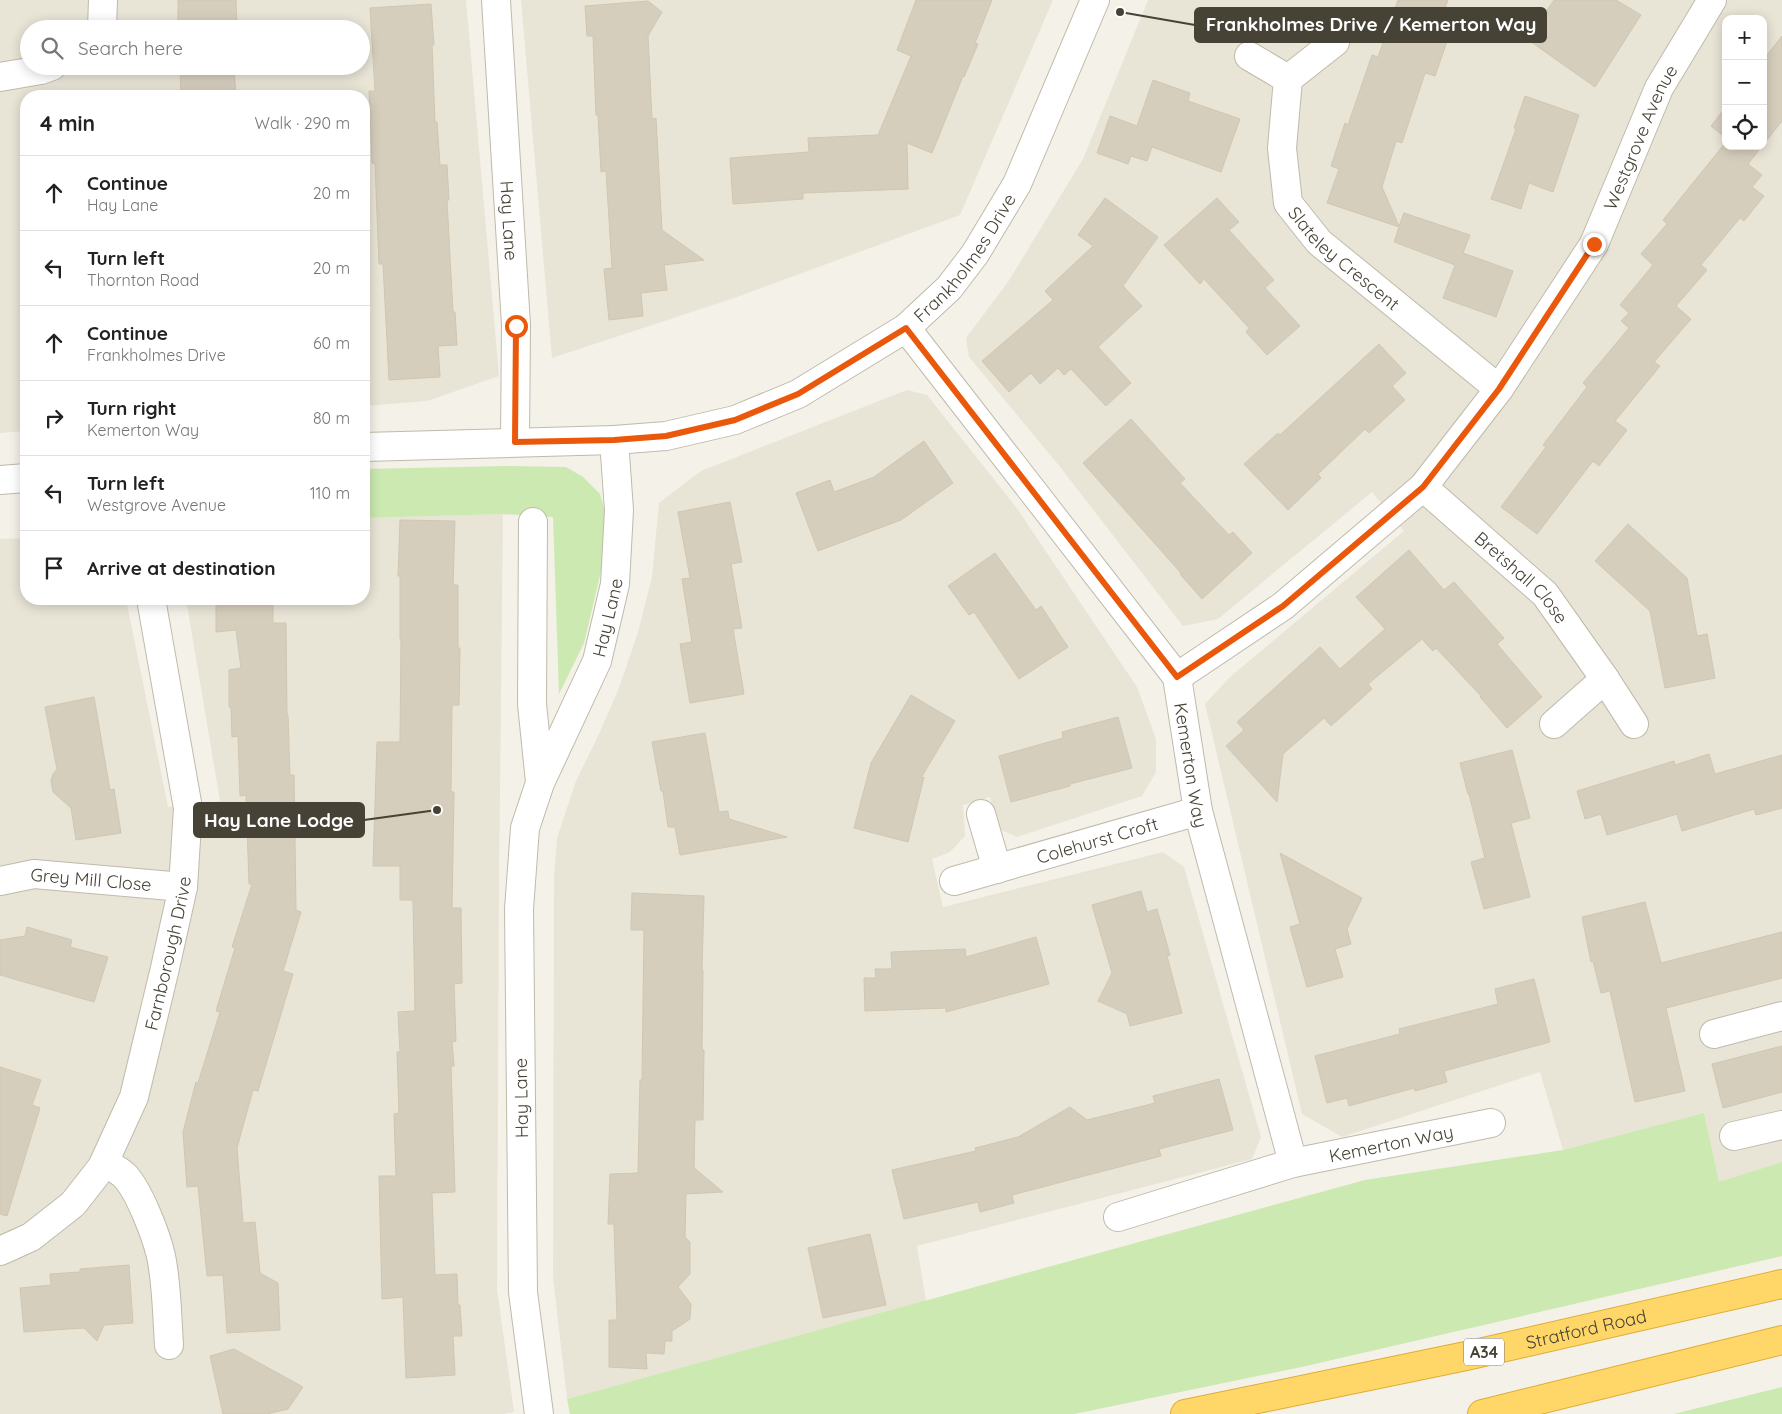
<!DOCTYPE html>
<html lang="en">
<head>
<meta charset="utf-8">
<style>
  :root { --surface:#fff; --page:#f6f6f6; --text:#222; --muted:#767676; --line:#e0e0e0 }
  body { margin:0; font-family:Quicksand,sans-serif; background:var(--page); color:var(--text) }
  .controls { position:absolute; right:15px; top:15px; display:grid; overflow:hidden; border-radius:10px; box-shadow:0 2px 12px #0003 }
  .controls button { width:45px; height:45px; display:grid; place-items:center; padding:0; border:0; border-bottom:1px solid var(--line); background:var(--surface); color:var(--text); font:25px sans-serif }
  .stop { position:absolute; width:15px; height:15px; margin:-11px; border:4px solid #ea580c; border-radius:50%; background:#fff }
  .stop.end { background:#ea580c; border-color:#fff; box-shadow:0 1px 5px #0008 }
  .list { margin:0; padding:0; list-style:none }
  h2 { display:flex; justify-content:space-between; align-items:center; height:65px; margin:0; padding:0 20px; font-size:21px }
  h2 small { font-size:16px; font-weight:400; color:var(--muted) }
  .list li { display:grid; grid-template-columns:32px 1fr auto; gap:15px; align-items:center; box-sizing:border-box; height:75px; padding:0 20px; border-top:1px solid var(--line) }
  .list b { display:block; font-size:19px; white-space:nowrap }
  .list p { margin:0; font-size:16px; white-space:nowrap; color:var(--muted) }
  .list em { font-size:16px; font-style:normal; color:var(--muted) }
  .icon { flex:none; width:28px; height:28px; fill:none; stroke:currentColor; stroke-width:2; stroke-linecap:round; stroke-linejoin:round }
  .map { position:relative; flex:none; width:1782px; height:1414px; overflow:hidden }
  .search { position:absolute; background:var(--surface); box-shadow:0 2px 12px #0003; left:20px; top:20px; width:350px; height:55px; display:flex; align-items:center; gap:12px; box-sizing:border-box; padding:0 18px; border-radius:28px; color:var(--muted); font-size:19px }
  .panel { position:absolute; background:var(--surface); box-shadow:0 2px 12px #0003; left:20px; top:90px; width:350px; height:515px; border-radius:20px }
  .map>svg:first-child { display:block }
</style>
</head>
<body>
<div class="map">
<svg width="1782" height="1414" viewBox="0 0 1782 1414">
  <rect width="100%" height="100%" fill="#f4f1e8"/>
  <path fill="#e8e4d6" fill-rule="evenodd" d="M 0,0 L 466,0 L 499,376 L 427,401 L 364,406 L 364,96 L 26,96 L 26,431 L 0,433 ZM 29,29 L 361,29 L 361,66 L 29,66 Z
    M 521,0 L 1053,0 L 960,215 L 734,298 L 552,358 Z
    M 1148,0 L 1782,0 L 1782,1162 L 1719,1183 L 1704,1113 L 1563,1150 L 1540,1072 L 1342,1137 L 1302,1114 L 1205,704 L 1230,677 L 1404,531 L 1372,492 L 1218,619 L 1183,626 L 1061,468 L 969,357 L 966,338 L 1008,282 L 1083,159 ZM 1726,19 L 1763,19 L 1763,146 L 1726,146 Z
    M 907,390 L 927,395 L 1016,507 L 1137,687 L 1156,739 L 1156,772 L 1142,796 L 1017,837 L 997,828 L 990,797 L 963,805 L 965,836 L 950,852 L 932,859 L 943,907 L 1163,852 L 1184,867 L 1261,1137 L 1252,1159 L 917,1246 L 926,1301 L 567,1399 L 553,1277 L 554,878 L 557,838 L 576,781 L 599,734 L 619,688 L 638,632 L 652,577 L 659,503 L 701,471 Z
    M 503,514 L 499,880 L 497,1289 L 514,1412 L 504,1414 L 0,1414 L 0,539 L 26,538 L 26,599 L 126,599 L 168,807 L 220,801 L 186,599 L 364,599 L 364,518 Z"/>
  <path fill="#cbe9b0" d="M 508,466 L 566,467 L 583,477 L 600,494 L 605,511 L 603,563 L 584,643 L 559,694 L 553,517 L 503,514 L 364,518 L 364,469 Z
    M 1704,1113 L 1719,1182 L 1782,1162 L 1782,1256 L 1306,1366 L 1074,1414 L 570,1414 L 567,1399 L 1365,1180 L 1563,1150 Z
    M 1782,1387 L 1782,1414 L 1674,1414 Z"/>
  <path fill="#d6cebd" stroke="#d1c6b0" d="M 178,0 L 236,0 L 237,29 L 178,29 Z
    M 916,0 L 992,0 L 975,43 L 978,44 L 964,77 L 963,76 L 932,153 L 907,143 L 908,189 L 803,193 L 803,199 L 733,204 L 730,158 L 809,152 L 808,138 L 878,135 L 911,56 L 897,50 Z
    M 1398,0 L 1448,0 L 1440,22 L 1452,27 L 1435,76 L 1425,73 L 1402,143 L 1396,141 L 1382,187 L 1399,226 L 1404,213 L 1470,235 L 1463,253 L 1513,271 L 1496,317 L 1443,298 L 1455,265 L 1394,242 L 1399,227 L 1327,203 L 1339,169 L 1331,166 L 1345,123 L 1348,125 L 1372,55 L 1378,57 Z
    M 1554,0 L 1616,0 L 1641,15 L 1595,87 L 1527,39 Z
    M 648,1 L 662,12 L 648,36 L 652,119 L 656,118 L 662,230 L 704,260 L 664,265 L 667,290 L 641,293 L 643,316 L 609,320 L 604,269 L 612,268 L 606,171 L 601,172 L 598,115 L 596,115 L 593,36 L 587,36 L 585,6 Z
    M 431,4 L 434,45 L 432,45 L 435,122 L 437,122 L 440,165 L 447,165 L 449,200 L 447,200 L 453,312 L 455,312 L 457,345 L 438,346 L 440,377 L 389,380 L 383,264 L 379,264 L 375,164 L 372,163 L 369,91 L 375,91 L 370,8 Z
    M 1782,36 L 1782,121 L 1763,145 L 1763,60 Z
    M 180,66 L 239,66 L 239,70 L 234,70 L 236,96 L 181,96 Z
    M 1153,80 L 1190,93 L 1188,101 L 1240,119 L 1221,172 L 1152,147 L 1147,161 L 1131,156 L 1128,164 L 1097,153 L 1110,116 L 1137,126 Z
    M 1525,96 L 1579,115 L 1553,192 L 1529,183 L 1521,209 L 1491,199 L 1516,129 L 1514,128 Z
    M 1726,107 L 1726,138 L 1711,126 Z
    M 1726,142 L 1726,146 L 1762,146 L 1748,164 L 1762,175 L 1752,187 L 1764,196 L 1744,221 L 1740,218 L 1701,265 L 1707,270 L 1676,306 L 1691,319 L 1654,362 L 1660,366 L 1615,421 L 1627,430 L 1599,466 L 1593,461 L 1537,534 L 1501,507 L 1546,447 L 1543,445 L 1587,387 L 1583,383 L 1629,328 L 1621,321 L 1629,313 L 1620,305 L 1653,265 L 1641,254 L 1667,224 L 1663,220 Z
    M 1105,198 L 1158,237 L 1123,286 L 1142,306 L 1098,347 L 1131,383 L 1106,406 L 1071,369 L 1064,375 L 1058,368 L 1040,384 L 1031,373 L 1009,392 L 982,361 L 1053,300 L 1045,291 L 1093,246 L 1078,235 Z
    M 1217,198 L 1239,222 L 1229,230 L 1274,280 L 1265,288 L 1300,326 L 1267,355 L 1246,332 L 1249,328 L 1204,279 L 1200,284 L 1164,245 Z
    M 1379,344 L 1406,373 L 1392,386 L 1405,400 L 1369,433 L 1365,429 L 1318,474 L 1321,478 L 1288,510 L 1244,464 L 1278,433 L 1280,435 Z
    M 1131,419 L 1185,479 L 1180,483 L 1229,535 L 1233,532 L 1252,553 L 1202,599 L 1180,574 L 1181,573 L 1083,463 Z
    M 924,441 L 953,483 L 901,520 L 818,551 L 796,493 L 830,480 L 834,492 L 874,477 Z
    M 730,502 L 742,562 L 731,564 L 742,628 L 733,629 L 744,694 L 690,703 L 680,644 L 692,642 L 682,579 L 690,578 L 678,512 Z
    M 400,520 L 455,521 L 453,585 L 458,585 L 458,648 L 460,648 L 459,705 L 452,705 L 451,792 L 454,792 L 452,908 L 461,908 L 462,983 L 454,984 L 456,1041 L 452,1042 L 454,1066 L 451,1066 L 455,1192 L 432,1193 L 435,1275 L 457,1274 L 458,1305 L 460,1305 L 462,1336 L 453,1336 L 455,1375 L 406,1378 L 403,1297 L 382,1299 L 379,1176 L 396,1176 L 394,1114 L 399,1113 L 397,1052 L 400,1052 L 398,1012 L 415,1011 L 413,900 L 400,900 L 400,866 L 373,866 L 377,742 L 400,742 L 401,639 L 400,639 L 400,576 L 398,576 Z
    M 1628,524 L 1687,578 L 1697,636 L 1707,634 L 1715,678 L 1665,688 L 1650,611 L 1595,561 Z
    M 1409,550 L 1444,590 L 1454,582 L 1504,638 L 1497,644 L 1542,697 L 1507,728 L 1480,697 L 1481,696 L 1436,648 L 1433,651 L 1422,639 L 1368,684 L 1372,689 L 1331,726 L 1324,718 L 1283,754 L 1277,802 L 1226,746 L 1244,730 L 1237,722 L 1320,647 L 1340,669 L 1385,629 L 1356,597 Z
    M 995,553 L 1036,610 L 1041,606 L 1068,647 L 1019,679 L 974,612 L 969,615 L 948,586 Z
    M 216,599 L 273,599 L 273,623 L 286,623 L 287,715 L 288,715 L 290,775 L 294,775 L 296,910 L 301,912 L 283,971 L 293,974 L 258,1091 L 253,1090 L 237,1148 L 243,1223 L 255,1222 L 260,1273 L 278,1283 L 280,1330 L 227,1333 L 223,1275 L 207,1276 L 198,1186 L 187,1187 L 183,1132 L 196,1082 L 198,1083 L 220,1012 L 216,1011 L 235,948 L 232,947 L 252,884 L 249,884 L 246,795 L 240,796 L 238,736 L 232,737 L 231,707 L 229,707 L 229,670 L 241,668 L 236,630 L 216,632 Z
    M 911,695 L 955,721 L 921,778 L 924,777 L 908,842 L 854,828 L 871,763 Z
    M 94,697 L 110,790 L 114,789 L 121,833 L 76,840 L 71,808 L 53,792 L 51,781 L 53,774 L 57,769 L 45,707 Z
    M 1118,717 L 1132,768 L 1070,784 L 1070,786 L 1011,802 L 999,756 L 1063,738 L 1062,732 Z
    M 705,733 L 719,812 L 728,811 L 729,819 L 787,837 L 680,855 L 675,827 L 668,827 L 663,791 L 661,791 L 652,742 Z
    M 1512,750 L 1530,818 L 1511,823 L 1530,897 L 1484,909 L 1471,862 L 1485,858 L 1469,794 L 1471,794 L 1468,794 L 1460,763 Z
    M 1709,754 L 1715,774 L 1782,755 L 1782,808 L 1756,815 L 1754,809 L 1682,831 L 1677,814 L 1607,835 L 1601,814 L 1585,819 L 1577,791 L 1674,761 L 1675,765 Z
    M 1280,853 L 1362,898 L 1347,929 L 1351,944 L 1335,949 L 1343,977 L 1307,987 L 1290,927 L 1300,924 Z
    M 1141,891 L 1147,912 L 1157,909 L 1170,955 L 1167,956 L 1182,1013 L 1130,1026 L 1127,1014 L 1098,1001 L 1112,973 L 1092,905 Z
    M 632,893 L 704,896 L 702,970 L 703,970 L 702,1050 L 704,1050 L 703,1120 L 695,1120 L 694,1168 L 723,1192 L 686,1194 L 685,1237 L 690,1242 L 690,1274 L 678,1287 L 691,1304 L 690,1319 L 672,1331 L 672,1341 L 665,1341 L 664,1354 L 646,1353 L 647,1369 L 609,1367 L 609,1320 L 617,1320 L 614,1224 L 608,1224 L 610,1174 L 638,1173 L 640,1080 L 642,1080 L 644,930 L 631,930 Z
    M 1645,902 L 1661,963 L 1782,932 L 1782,978 L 1666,1008 L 1685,1091 L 1635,1102 L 1610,991 L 1601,993 L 1593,961 L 1591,962 L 1582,917 Z
    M 27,927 L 72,940 L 70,947 L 108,957 L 94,1002 L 0,975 L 0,940 L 25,936 Z
    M 1036,937 L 1049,984 L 946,1012 L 946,1008 L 865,1011 L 864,978 L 876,978 L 875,969 L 892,969 L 891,952 L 965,949 L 966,957 Z
    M 1534,979 L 1550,1042 L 1444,1071 L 1447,1082 L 1415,1091 L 1414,1088 L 1349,1106 L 1347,1098 L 1327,1103 L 1315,1056 L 1400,1034 L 1399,1029 L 1498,1004 L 1495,989 Z
    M 1782,1046 L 1782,1092 L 1723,1108 L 1712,1064 Z
    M 0,1067 L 41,1080 L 32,1105 L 40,1108 L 7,1216 L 0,1214 Z
    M 1219,1079 L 1233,1130 L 1159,1149 L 1161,1156 L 1012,1195 L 1014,1203 L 980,1212 L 978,1202 L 904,1219 L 892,1170 L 976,1151 L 975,1148 L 1018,1137 L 1070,1107 L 1087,1120 L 1155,1103 L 1153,1096 Z
    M 870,1234 L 886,1305 L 823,1318 L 808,1248 Z
    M 129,1265 L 133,1323 L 104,1325 L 97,1341 L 84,1328 L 24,1332 L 20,1288 L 51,1285 L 50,1274 L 80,1272 L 80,1269 Z
    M 234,1349 L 303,1387 L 288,1409 L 267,1414 L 223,1414 L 210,1356 Z"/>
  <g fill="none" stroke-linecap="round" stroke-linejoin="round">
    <defs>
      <g id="minor">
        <path id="s1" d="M 496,0 L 516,325 L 515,442"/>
        <path d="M 102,29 L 103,0"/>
        <path id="s2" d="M 1249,56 L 1288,79 L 1282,148 L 1288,203 L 1319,242 L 1499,389"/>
        <path d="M 0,77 L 41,70 L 52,66"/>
        <path d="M 1288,79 L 1335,42"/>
        <path id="s3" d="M 906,328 L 1177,677 L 1198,811 L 1293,1163 L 1118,1217"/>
        <path id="s4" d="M 364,447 L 614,440 L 666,436 L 735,420 L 798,394 L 906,328 L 949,288 L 975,254 L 1017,184 L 1095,0"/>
        <path d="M 0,480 L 26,478"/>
        <path id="s5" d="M 1423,487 L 1545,594 L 1605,679 L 1634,724"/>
        <path d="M 533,522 L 532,704 L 540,782"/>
        <path id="s6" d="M 1177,677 L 1283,606 L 1423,487 L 1499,389 L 1594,244 L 1659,88 L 1712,0"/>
        <path d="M 1554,724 L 1605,679"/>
        <path d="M 981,814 L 997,869"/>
        <path id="s7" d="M 0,881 L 34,874 L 183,887"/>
        <path id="s8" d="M 954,881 L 1198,811"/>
        <path d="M 1714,1034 L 1782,1016"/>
        <path d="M 1734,1136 L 1782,1125"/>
        <path d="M 104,1163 C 112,1166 118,1170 124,1175 C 139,1190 156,1235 161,1256 C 167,1285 167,1316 169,1345"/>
        <path id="s9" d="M 1293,1163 L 1491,1123"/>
        <path id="s10" d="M 0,1251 L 31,1237 L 73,1204 L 102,1167 L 134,1097 L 165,968 L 183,887 L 188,808 L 151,599"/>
        <path id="s11" d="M 539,1414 L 523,1292 L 519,909 L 525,828 L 540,783 L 597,661 L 615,584 L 619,510 L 614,440"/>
      </g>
      <g id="highway">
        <path id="s12" d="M 1185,1414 L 1466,1356 L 1782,1284"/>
        <path d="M 1482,1414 L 1782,1340"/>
      </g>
    </defs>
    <use href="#minor" stroke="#c0baaa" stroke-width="30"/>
    <use href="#highway" stroke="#dfad36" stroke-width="30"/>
    <use href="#minor" stroke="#fff" stroke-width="28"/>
    <use href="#highway" stroke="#ffd768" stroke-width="28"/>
  </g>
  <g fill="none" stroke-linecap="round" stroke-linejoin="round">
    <path stroke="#ea580c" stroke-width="6" d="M 516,326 L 515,442 L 614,440 L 666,436 L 735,420 L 798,394 L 906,328 L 1177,677 L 1283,606 L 1423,487 L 1499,389 L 1594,244"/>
  </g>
  <g text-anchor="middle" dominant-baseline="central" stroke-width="4.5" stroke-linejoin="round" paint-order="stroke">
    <rect fill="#fff" stroke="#7e7b72" stroke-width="1" x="1464" y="1338.5" width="40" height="27" rx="4"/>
    <g font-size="16" font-weight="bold" fill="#474236">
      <text x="1484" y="1352">A34</text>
    </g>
    <g font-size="18" fill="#474236" stroke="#fff">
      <text stroke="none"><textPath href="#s6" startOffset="725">Westgrove Avenue</textPath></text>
      <text stroke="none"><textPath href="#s1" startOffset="221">Hay Lane</textPath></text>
      <text stroke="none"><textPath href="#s4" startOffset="660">Frankholmes Drive</textPath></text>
      <text stroke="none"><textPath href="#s2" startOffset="249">Slateley Crescent</textPath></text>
      <text stroke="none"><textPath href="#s5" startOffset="134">Bretshall Close</textPath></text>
      <text stroke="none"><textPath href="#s11" startOffset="814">Hay Lane</textPath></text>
      <text stroke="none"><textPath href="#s3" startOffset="531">Kemerton Way</textPath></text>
      <text stroke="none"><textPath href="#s8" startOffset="149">Colehurst Croft</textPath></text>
      <text stroke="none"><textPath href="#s7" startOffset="92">Grey Mill Close</textPath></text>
      <text stroke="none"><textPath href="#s10" startOffset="359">Farnborough Drive</textPath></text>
      <text transform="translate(521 1098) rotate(-91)">Hay Lane</text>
      <text stroke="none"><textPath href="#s9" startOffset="100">Kemerton Way</textPath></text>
      <text stroke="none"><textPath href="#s12" startOffset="410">Stratford Road</textPath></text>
    </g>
  </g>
  <path fill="none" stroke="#474236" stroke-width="2" d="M1120 12L1195 25M437 810L364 820"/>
  <g fill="#474236" stroke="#fff" stroke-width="2">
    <circle cx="1120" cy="12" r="5"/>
    <circle cx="437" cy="810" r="5"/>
  </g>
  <g fill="#474236" stroke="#474236" stroke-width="2">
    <rect x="1195" y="8" width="351" height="34" rx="5"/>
    <rect x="194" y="803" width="170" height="34" rx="5"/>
  </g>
  <g font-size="19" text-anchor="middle" font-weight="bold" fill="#fff">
    <text x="1371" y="31">Frankholmes Drive / Kemerton Way</text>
    <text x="279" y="827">Hay Lane Lodge</text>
  </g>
</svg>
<div class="controls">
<button>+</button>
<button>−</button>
<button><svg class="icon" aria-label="locate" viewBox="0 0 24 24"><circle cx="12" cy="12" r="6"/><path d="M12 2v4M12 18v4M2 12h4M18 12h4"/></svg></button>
</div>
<div class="stop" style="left:516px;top:326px"></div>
<div class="stop end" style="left:1594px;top:244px"></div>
<div class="search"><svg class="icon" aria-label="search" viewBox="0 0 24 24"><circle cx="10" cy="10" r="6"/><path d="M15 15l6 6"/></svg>Search here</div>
<section class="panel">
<h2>4 min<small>Walk · 290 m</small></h2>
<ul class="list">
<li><svg class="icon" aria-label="ahead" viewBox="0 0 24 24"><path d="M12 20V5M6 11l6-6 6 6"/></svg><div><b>Continue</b><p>Hay Lane</p></div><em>20 m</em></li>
<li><svg class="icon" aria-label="left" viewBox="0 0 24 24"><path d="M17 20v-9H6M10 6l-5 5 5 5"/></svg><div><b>Turn left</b><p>Thornton Road</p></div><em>20 m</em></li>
<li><svg class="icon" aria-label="ahead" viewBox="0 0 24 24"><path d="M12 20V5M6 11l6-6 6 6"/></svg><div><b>Continue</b><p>Frankholmes Drive</p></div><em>60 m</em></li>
<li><svg class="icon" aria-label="right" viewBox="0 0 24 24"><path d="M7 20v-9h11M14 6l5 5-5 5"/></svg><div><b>Turn right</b><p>Kemerton Way</p></div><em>80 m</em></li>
<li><svg class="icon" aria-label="left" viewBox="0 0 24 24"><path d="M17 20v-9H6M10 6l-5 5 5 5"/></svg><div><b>Turn left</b><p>Westgrove Avenue</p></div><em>110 m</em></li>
<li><svg class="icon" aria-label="arrive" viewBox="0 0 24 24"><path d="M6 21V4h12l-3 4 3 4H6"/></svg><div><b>Arrive at destination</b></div></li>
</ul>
</section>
</div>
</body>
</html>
